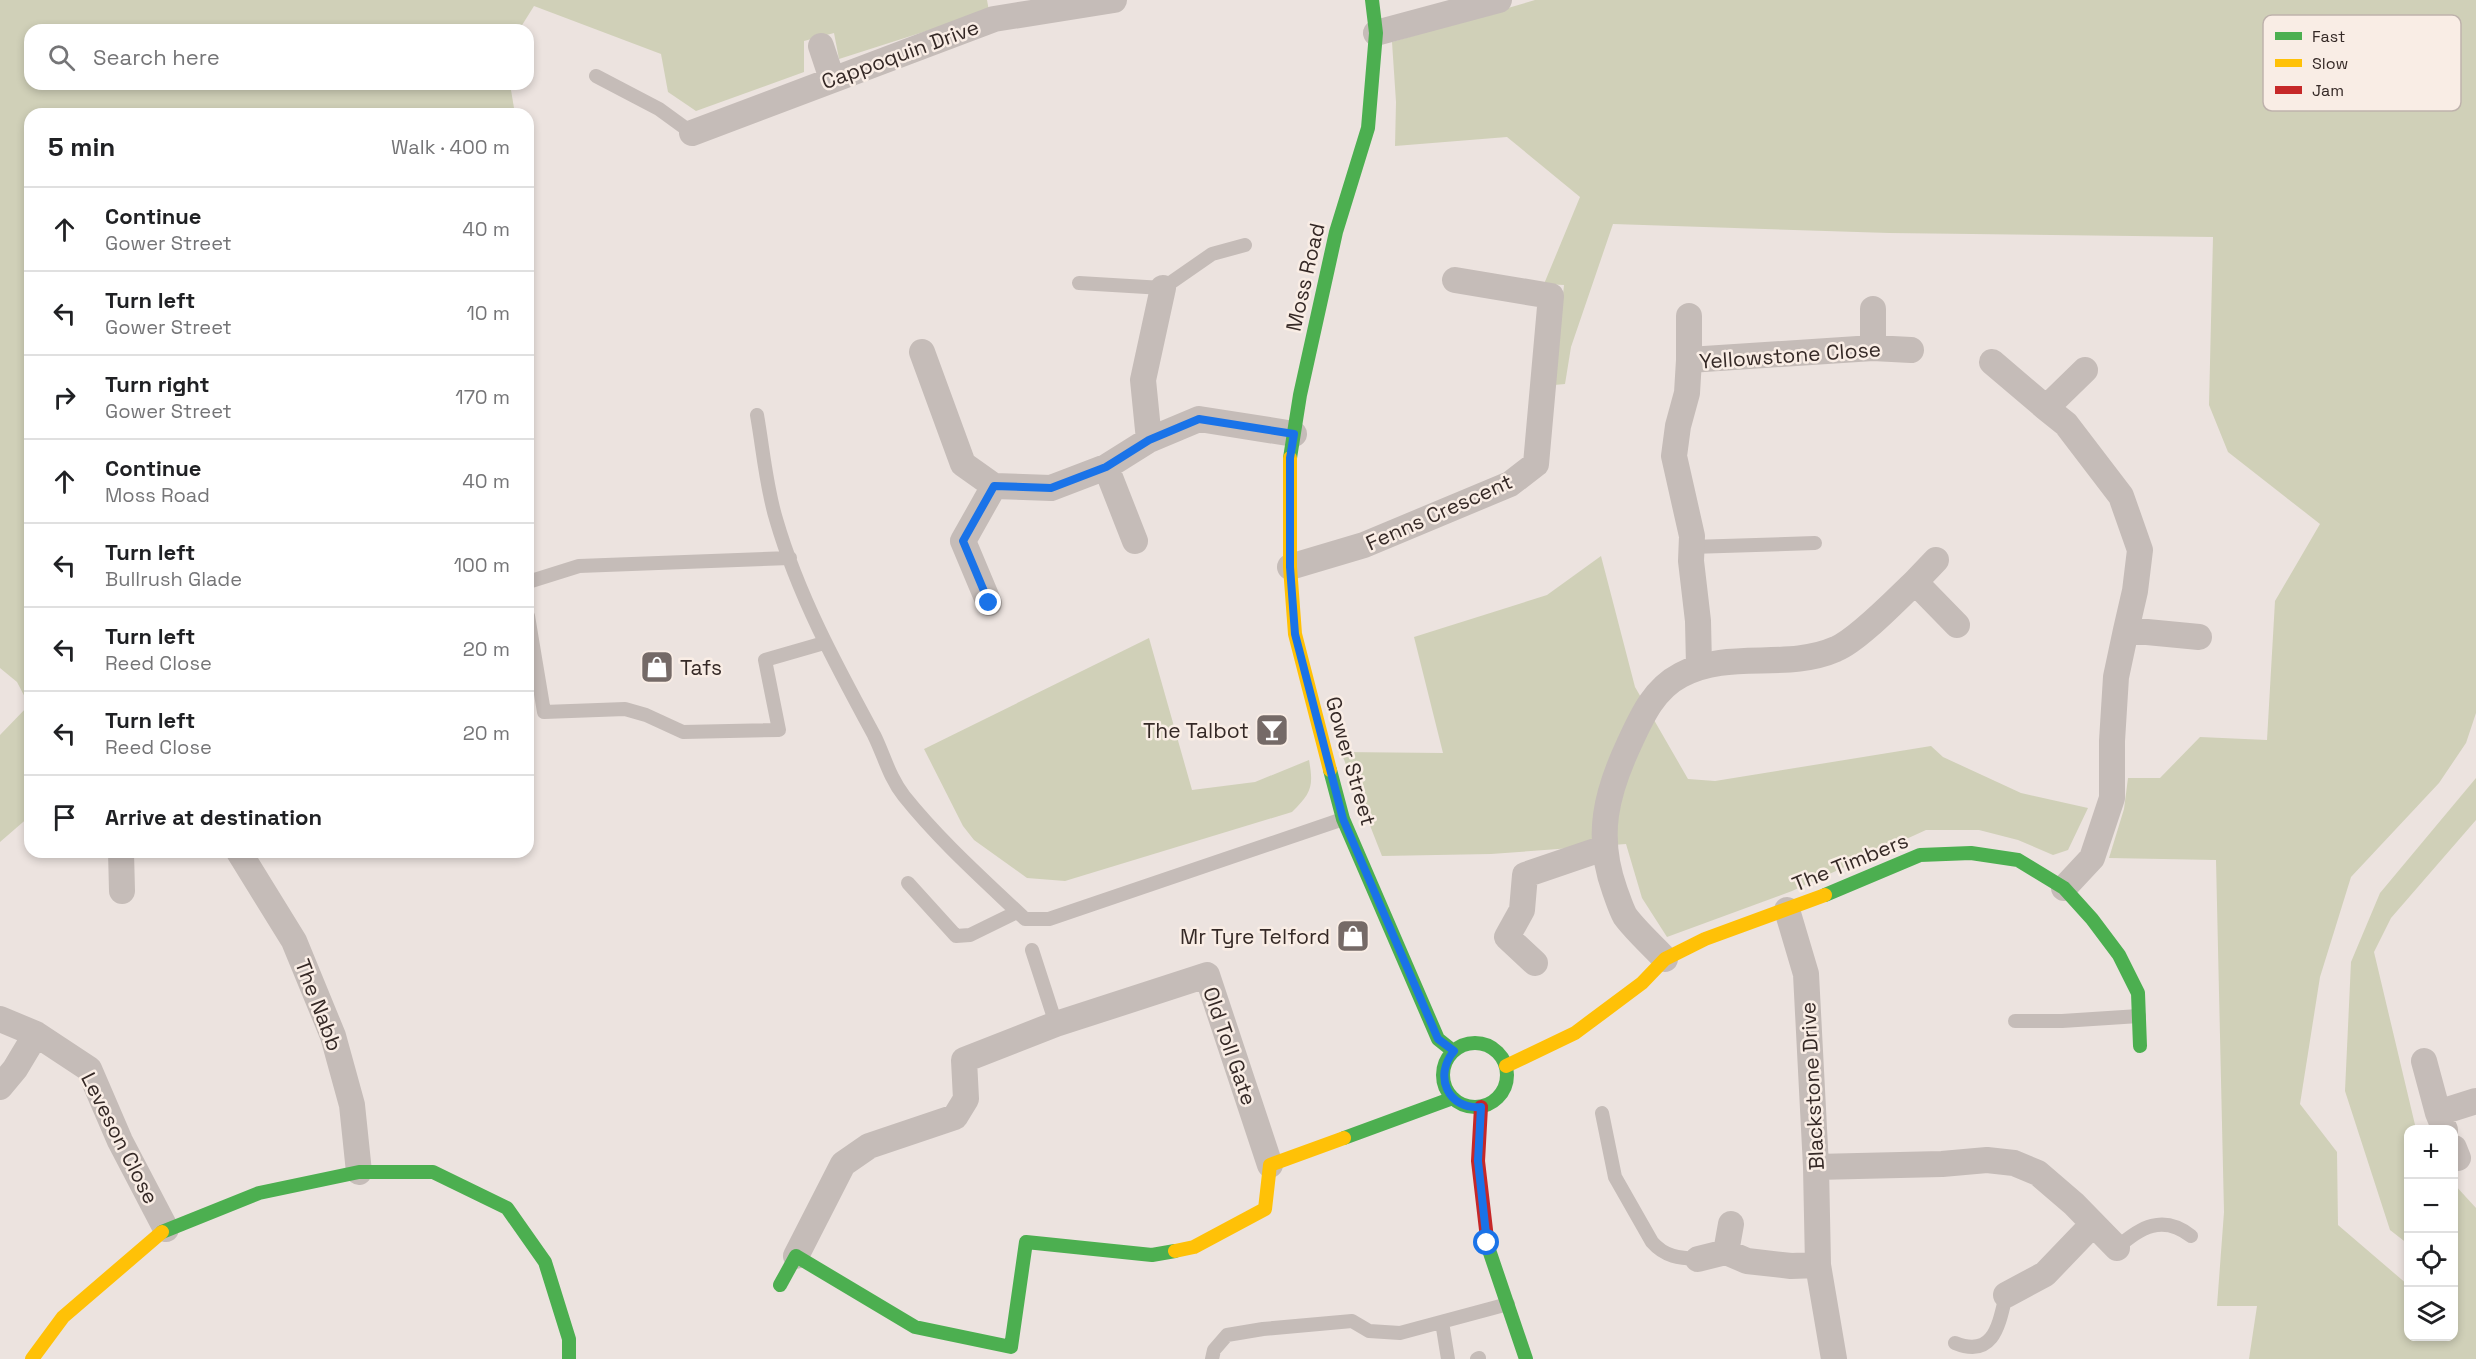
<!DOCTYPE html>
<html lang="en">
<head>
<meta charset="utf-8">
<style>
  :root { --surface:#fff; --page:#f6f6f6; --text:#202124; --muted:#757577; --line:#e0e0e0 }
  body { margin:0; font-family:"Space Grotesk",sans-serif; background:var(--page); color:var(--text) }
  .controls { position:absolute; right:18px; bottom:18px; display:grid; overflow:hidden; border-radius:12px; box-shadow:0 3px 9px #0003 }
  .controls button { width:54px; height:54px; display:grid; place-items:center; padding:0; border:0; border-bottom:2px solid var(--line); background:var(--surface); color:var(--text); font:30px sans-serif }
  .stop { position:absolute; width:18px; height:18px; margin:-14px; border:4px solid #1a73e8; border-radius:50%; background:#fff }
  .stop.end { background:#1a73e8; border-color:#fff; box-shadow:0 2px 6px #0008 }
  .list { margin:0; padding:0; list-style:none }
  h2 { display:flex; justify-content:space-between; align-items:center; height:78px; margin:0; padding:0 24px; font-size:26px }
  h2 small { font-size:20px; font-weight:400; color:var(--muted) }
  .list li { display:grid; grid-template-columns:39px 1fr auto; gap:18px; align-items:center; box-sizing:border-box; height:84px; padding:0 24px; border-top:2px solid var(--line) }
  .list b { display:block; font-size:22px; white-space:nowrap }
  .list p { margin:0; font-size:20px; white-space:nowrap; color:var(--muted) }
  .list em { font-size:20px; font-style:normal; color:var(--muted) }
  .icon { flex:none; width:33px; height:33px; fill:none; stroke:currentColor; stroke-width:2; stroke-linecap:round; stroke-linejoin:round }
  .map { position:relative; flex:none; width:2476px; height:1359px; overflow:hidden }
  .search { position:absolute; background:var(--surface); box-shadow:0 3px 9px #0003; left:24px; top:24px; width:510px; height:66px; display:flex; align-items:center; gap:15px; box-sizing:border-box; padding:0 21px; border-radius:18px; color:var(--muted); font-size:22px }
  .panel { position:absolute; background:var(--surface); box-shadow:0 3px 9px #0003; left:24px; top:108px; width:510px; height:750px; border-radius:18px }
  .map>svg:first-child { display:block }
</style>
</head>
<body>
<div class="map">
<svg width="2476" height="1359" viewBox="0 0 2476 1359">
  <rect width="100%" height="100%" fill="#ece3df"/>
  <path fill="#d0d0b8" d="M 0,0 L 987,0 L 989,11 L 839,59 L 834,33 L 804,41 L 804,72 L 696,111 L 668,92 L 661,54 L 534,6 L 519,30 L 30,30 L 30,84 L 510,84 L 515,114 L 30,114 L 30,816 L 0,842 L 0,735 L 29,705 L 17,682 L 0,668 Z
    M 1535,0 L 2476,0 L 2476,713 L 2466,743 L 2439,783 L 2351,877 L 2320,977 L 2300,1104 L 2337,1152 L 2338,1225 L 2408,1285 L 2408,1336 L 2454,1336 L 2454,1184 L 2476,1208 L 2476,1359 L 2249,1359 L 2257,1306 L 2217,1306 L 2224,1212 L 2216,860 L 2109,858 L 2124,809 L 2128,778 L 2160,778 L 2200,737 L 2267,740 L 2275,601 L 2320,524 L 2228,452 L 2209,405 L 2213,237 L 1889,233 L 1613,224 L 1571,347 L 1565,384 L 1554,385 L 1564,285 L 1544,284 L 1580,197 L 1507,137 L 1395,146 L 1396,102 L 1392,42 Z
    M 1601,556 L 1635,687 L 1688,779 L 1715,781 L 1931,746 L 1943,757 L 2021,793 L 2088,808 L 2068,850 L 2053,855 L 2018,840 L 1979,830 L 1926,830 L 1792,891 L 1667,937 L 1642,898 L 1626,844 L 1491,854 L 1382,856 L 1341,752 L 1443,753 L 1414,637 L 1547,595 Z
    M 1149,638 L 1192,790 L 1255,782 L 1309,760 C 1314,787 1311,793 1292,812 L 1065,881 L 1027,878 L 974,840 L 963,826 L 924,749 Z
    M 2476,778 L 2476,820 L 2391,918 L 2374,952 L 2416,1129 L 2408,1130 L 2408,1244 L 2390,1230 L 2345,1091 L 2351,962 L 2380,893 Z"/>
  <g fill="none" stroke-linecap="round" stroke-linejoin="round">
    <path stroke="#c5bcb8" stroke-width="14" d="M 596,76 L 659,109 L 692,133
      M 1079,283 L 1163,288 L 1212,254 L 1245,245
      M 757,415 C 763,449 766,486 776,519 C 798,595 836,665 874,735 C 884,755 889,777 904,796 C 940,841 983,879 1025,919 L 1049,919 L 1343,819
      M 1691,547 L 1815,543
      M 528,582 L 579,566 L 790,558
      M 528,616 L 544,712 L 625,709 L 646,715 L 683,732 L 779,730 L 765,660 L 824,643
      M 908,883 L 956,936 L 970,935 L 1017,912
      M 1032,950 L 1056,1024
      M 2015,1021 L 2062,1021 L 2139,1016
      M 1602,1113 L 1615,1177 L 1652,1242 C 1665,1257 1679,1258 1698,1259
      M 2117,1248 C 2140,1227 2163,1214 2191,1236
      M 1442,1322 L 1448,1359
      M 1955,1343 C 1994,1359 1999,1324 2006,1295
      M 1212,1359 L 1214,1350 L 1227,1335 L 1263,1329 L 1352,1321 L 1369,1331 L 1400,1333 L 1508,1304
      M 1477,1359 L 1479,1358"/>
    <path stroke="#c5bcb8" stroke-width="26" d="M 1376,33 L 1499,0
      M 821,46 L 832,79
      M 692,133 L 994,19 L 1114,0
      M 1873,309 L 1873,348
      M 1689,316 L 1689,360
      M 922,352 L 963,464 L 994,486 L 1051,488 L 1106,467 L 1149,440 L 1199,419 L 1294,434
      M 1992,362 L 2046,408 L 2085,370
      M 2046,408 L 2066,424 L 2121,496 L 2140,550 L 2135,591 L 2126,630 L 2199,637
      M 1149,440 L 1143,380 L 1163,288
      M 1106,467 L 1135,541
      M 1290,567 L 1364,545 L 1510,484 L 1536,464 L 1551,296 L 1455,280
      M 1915,582 L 1936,560
      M 989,603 L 963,541 L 994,486
      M 1699,666 L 1698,621 L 1691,561 L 1692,536 L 1674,456 L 1678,426 L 1687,393 L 1689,360 L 1873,348 L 1911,350
      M 121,852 L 122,891
      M 239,852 L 294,941 L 333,1036 L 352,1105 L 359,1172
      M 2064,888 L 2092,858 L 2112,798 L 2112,741 L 2116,677 L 2126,630
      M 1787,910 L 1806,974 L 1816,1167 L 1818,1265 L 1834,1359
      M 1665,959 C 1652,945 1636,931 1625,916 C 1621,909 1618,899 1615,891 C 1595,836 1606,793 1630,742 C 1642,716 1654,689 1681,675 C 1729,649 1786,671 1836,649 C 1858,640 1897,599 1915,582 L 1957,625
      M 1535,963 L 1507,937 L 1522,910 L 1525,875 L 1604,848
      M 0,1019 L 36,1034
      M 2424,1061 L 2438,1113 L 2445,1130
      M 0,1087 L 15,1069 L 36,1034 L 89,1069 L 120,1141 L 166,1229
      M 2438,1113 L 2476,1101
      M 2454,1148 L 2458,1158
      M 1816,1167 L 1942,1164 L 1987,1160 L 2014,1163 L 2038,1173 L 2074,1204 L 2117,1248
      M 1726,1252 L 1731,1224
      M 796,1256 L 843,1164 L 869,1146 L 955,1117 L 966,1099 L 964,1060 L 1056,1024 L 1207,975 L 1270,1165
      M 1698,1259 L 1726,1252 L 1747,1261 L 1791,1266 L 1818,1265
      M 2006,1295 L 2045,1274 L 2093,1224"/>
    <path stroke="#4caf50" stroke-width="14" d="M 1290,458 L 1300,395 L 1336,232 L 1368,128 L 1376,33 L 1372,0
      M 1330,770 L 1343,819 L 1438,1039 L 1453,1051
      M 1825,895 L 1920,855 L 1971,853 L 2018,860 L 2064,888 L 2092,919 L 2119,955 L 2138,993 L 2140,1046
      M1443 1075a32 32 0 1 1 64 0a32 32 0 1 1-64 0Z
      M 1344,1138 L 1453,1098
      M 162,1232 L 259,1193 L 359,1172 L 433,1172 L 507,1208 L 545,1262 L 569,1339 L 569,1359
      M 1488,1247 L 1526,1359
      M 780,1285 L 796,1256 L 915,1327 L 1011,1347 L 1026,1242 L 1152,1255 L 1175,1251"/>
    <path stroke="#ffc107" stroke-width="14" d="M 1290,458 L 1290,567 L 1295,634 L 1330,770
      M 1506,1066 L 1575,1033 L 1642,983 L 1665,959 L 1705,939 L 1825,895
      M 1175,1251 L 1194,1247 L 1265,1209 L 1270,1165 L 1344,1138
      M 32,1359 L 63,1317 L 162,1232"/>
    <path stroke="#c62828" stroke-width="14" d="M 1481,1107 L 1478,1161 L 1488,1247"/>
  </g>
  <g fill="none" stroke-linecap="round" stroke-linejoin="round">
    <path stroke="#1a73e8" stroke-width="8" d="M 989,603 L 963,541 L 994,486 L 1051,488 L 1106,467 L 1149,440 L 1199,419 L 1294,434 L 1290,458 L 1290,567 L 1295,634 L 1343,819 L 1438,1039 L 1454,1051 C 1433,1076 1448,1110 1481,1107 L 1478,1161 L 1487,1243"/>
  </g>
  <defs>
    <symbol id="shop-square" viewBox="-11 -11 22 22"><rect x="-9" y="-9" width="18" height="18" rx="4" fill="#756a67" stroke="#f9ede5"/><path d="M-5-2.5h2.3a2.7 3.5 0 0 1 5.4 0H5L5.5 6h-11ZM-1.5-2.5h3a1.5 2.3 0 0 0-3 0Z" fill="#fff"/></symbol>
    <symbol id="bar-square" viewBox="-11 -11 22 22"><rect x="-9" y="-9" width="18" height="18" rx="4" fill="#756a67" stroke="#f9ede5"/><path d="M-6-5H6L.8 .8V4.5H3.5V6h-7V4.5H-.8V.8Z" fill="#fff"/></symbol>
  </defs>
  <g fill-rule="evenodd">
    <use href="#shop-square" x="638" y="648" width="38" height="38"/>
    <use href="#bar-square" x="1253" y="711" width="38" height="38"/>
    <use href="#shop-square" x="1334" y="917" width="38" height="38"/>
  </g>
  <g text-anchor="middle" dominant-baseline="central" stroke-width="5" stroke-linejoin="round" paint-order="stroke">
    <g font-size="21" fill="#352926" stroke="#f9ede5">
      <text transform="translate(900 54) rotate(-20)">Cappoquin Drive</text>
      <text transform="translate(1305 277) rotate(-77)">Moss Road</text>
      <text transform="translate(1790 355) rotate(-4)">Yellowstone Close</text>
      <text transform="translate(1439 512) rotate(-24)">Fenns Crescent</text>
      <text transform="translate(1351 761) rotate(74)">Gower Street</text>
      <text transform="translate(1850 862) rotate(-22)">The Timbers</text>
      <text transform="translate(319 1005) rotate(69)">The Nabb</text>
      <text transform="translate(1230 1046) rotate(71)">Old Toll Gate</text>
      <text transform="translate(1812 1086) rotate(-93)">Blackstone Drive</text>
      <text transform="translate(120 1138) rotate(63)">Leveson Close</text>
    </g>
    <g font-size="21" fill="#352926" stroke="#f9ede5" text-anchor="end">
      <text x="680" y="667" text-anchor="start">Tafs</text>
      <text x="1249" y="730">The Talbot</text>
      <text x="1330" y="936">Mr Tyre Telford</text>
    </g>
  </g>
  <rect x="2263" y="15" width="198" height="96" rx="9" fill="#f9ede5" stroke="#beb2ac" stroke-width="1.5"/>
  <rect x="2275" y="32" width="27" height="8" fill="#4caf50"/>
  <rect x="2275" y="59" width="27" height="8" fill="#ffc107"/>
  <rect x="2275" y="86" width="27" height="8" fill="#c62828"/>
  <g font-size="16" fill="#352926">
    <text x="2312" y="42">Fast</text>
    <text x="2312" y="69">Slow</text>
    <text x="2312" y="96">Jam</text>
  </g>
</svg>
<div class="controls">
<button>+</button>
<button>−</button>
<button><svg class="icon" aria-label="locate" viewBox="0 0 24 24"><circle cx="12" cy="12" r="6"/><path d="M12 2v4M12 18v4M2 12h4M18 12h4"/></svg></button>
<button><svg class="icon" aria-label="layers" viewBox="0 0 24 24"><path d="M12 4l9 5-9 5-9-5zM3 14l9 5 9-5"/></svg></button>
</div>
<div class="stop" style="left:1487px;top:1243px"></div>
<div class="stop end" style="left:989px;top:603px"></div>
<div class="search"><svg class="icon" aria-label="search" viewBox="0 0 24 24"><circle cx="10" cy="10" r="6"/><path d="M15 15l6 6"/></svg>Search here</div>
<section class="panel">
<h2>5 min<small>Walk · 400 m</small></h2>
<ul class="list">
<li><svg class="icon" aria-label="ahead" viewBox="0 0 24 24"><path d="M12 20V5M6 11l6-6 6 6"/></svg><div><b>Continue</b><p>Gower Street</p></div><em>40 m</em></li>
<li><svg class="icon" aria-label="left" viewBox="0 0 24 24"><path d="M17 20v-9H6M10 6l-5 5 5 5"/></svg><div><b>Turn left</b><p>Gower Street</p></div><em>10 m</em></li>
<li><svg class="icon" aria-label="right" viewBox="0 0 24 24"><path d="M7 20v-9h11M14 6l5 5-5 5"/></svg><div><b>Turn right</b><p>Gower Street</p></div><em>170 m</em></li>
<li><svg class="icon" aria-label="ahead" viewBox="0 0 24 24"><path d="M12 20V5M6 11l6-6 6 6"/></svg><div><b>Continue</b><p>Moss Road</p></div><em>40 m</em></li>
<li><svg class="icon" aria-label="left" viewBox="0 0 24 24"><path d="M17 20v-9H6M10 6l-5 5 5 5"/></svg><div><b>Turn left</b><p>Bullrush Glade</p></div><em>100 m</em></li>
<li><svg class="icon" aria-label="left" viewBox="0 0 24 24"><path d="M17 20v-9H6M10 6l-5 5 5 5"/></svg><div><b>Turn left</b><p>Reed Close</p></div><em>20 m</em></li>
<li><svg class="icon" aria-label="left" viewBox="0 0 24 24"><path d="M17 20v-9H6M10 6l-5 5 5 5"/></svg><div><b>Turn left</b><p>Reed Close</p></div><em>20 m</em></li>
<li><svg class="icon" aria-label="arrive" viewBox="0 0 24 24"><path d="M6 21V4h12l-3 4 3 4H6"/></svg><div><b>Arrive at destination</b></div></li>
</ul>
</section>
</div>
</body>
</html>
